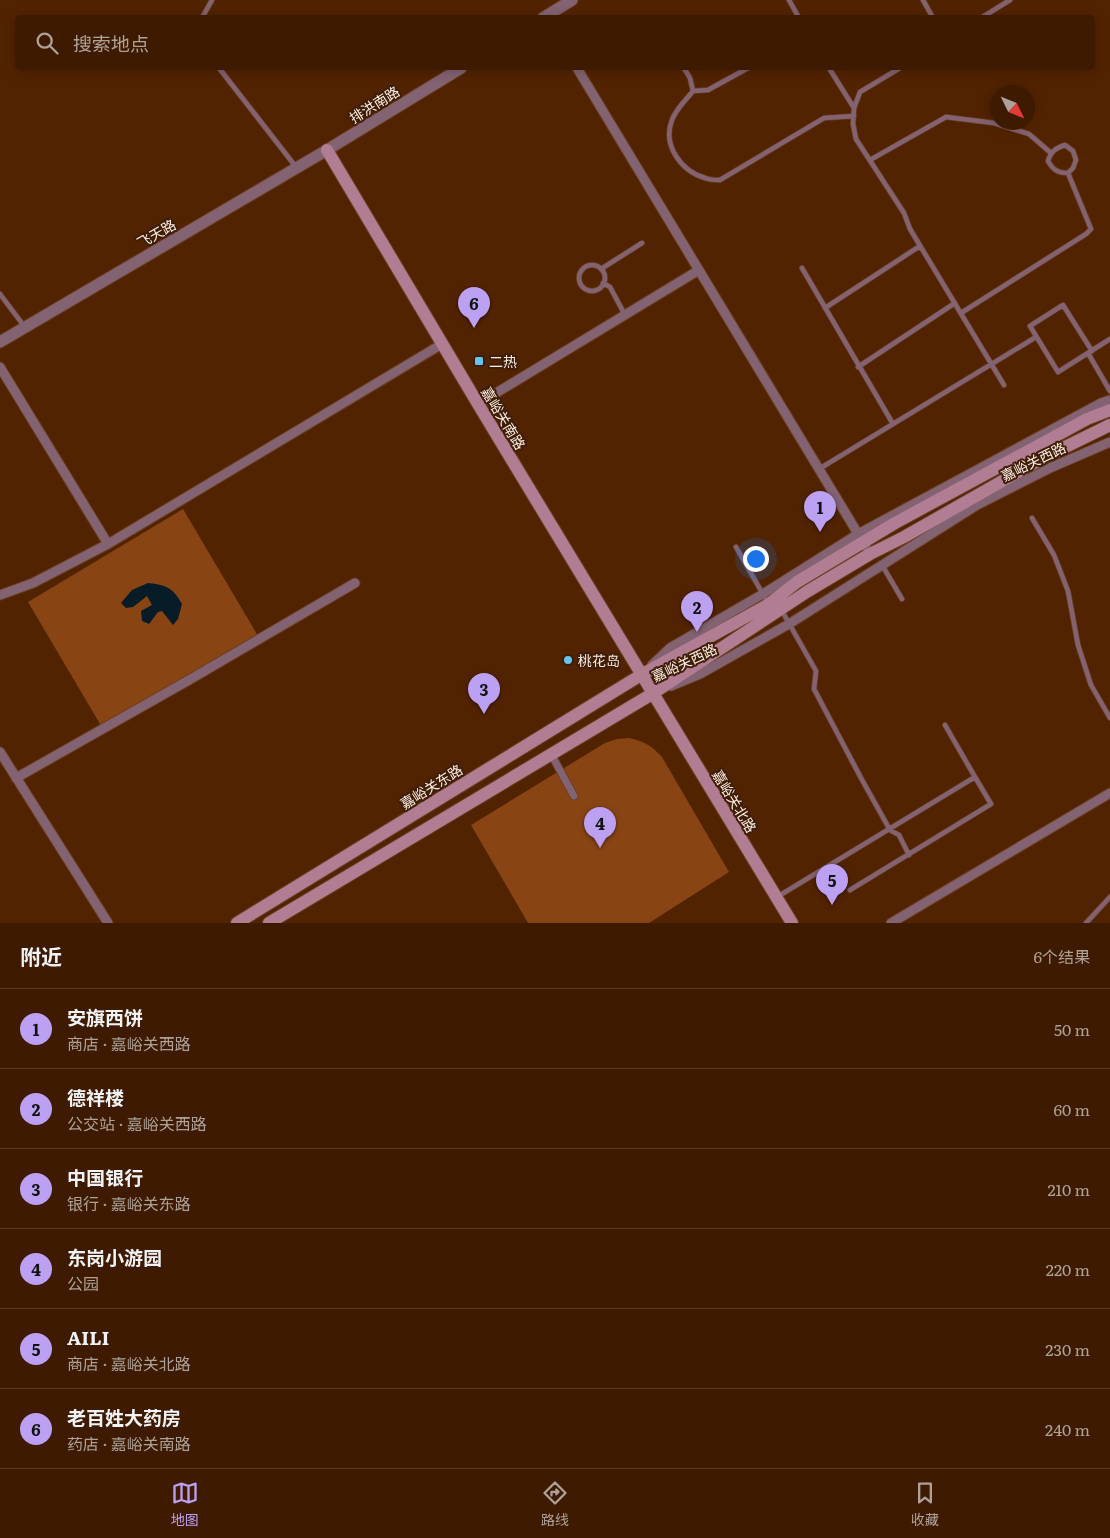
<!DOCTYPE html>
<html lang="zh">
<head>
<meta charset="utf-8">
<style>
  :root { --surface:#3e1a00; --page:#49270f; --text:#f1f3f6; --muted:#ada199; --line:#573822; --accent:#bca0f2 }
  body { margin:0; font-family:Literata,"Noto Sans SC",serif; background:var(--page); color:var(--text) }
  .compass { position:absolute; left:990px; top:85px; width:45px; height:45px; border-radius:50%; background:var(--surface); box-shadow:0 2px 12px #0003; rotate:133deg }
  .you { position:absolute; left:755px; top:558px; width:18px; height:18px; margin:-12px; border:4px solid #fff; border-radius:50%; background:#1a73e8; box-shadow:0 0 0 8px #1a73e833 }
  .badge { display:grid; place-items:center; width:32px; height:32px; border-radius:50%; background:var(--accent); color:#111; font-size:16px; font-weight:700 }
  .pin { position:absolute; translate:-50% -41px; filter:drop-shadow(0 1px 2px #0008) }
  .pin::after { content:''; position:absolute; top:26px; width:18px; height:15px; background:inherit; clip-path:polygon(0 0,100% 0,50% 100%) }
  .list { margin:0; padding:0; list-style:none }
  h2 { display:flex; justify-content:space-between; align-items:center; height:65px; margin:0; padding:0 20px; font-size:21px }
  h2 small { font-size:16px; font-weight:400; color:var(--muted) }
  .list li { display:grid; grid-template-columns:32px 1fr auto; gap:15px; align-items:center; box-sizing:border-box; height:80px; padding:0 20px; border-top:1px solid var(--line) }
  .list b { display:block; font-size:19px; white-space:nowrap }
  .list p { margin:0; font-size:16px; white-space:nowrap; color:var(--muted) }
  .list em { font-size:16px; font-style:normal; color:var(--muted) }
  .icon { flex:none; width:28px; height:28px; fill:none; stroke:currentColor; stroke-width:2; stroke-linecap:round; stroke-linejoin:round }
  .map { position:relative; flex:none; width:1110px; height:923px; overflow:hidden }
  .search { position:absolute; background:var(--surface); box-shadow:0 2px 12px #0003; left:15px; right:15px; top:15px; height:55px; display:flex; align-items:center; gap:12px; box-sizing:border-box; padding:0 18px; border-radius:5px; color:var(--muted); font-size:19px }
  .sheet { height:545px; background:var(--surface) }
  nav { display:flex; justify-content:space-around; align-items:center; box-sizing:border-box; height:70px; border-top:1px solid var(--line); background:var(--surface); font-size:14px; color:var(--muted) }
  nav a { display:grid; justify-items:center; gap:2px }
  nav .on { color:var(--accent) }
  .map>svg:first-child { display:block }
</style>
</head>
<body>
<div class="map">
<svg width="1110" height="923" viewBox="0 0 1110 923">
  <rect width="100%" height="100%" fill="#522300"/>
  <path fill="#894414" d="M 183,509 L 258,636 L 103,729 L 28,602 Z
    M 629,738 C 644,741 652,746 662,757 L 729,872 L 649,923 L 528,923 L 471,825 L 605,743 L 617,739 Z"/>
  <path fill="#071c26" d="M 148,583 C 167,585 173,588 182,604 L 178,619 L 173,625 L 162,611 L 158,612 L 149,624 L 142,621 L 141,611 L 152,605 L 147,596 L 133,607 L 126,608 L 121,603 L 132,590 Z"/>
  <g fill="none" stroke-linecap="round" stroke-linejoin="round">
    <defs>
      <path id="service" d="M 789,0 L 799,18
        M 923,0 L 933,18
        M 202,18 L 212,0
        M 981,18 L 1010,0
        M 219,68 L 296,167
        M 684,68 L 690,78 L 693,91
        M 748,68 L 708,90 L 693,91 C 686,100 676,109 672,120 C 662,145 681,171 705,178 C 710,180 715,180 720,180 L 824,118 L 854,116
        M 829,68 L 854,108
        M 900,68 L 860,92 L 854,108 L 853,124 L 856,139 L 904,213 L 910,229 L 1004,385
        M 870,160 L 946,117 L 994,123 L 1029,134 L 1051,153
        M579 278a13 13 0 1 1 26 0a13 13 0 1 1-26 0Z
        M 802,268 L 893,424
        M 601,269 L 642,243
        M 603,283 L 610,287 L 625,315
        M 0,294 L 24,326
        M 825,308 L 920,246
        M 961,313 L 1086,234 L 1091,229 L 1068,173 L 1073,168 L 1076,160 L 1073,151 L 1065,145 C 1056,148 1051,151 1048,161 C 1053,170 1058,173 1068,173
        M 1092,351 L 1063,305 L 1030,326 L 1058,372 L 1110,339
        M 1088,353 L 1110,391
        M 858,367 L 955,303
        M 819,469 L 1036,337
        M 1032,518 L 1054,555 L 1068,591 L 1078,645 L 1091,685 L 1110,718
        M 736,547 L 768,603
        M 882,565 L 902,599
        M 782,611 L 816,671 L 814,689 L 861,778 L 890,830 L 899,835 L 909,855
        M 850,890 L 991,804 L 975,777
        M 777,897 L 975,777 L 945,725
        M 1086,923 L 1110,897"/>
      <path id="pedestrian" d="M 551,754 L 574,796"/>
      <path id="minor" d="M 577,68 L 866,547
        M 0,367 L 108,544 L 442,344
        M 478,404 L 699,270
        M 0,595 L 33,583 L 108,544
        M 652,665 L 670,648 L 763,594 L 858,534 L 1101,403 L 1110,400
        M 671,686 L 700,674 L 789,624 L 977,505 L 1050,468 L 1110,442
        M 0,752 L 108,923
        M 16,778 L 189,680 L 355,583
        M 891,923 L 1110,793"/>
      <path id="tertiary" d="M 543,18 L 572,0
        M 0,342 L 327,150 L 461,68"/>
      <path id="secondary" d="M 327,150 L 478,404 L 792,923
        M 237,923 L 641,675 L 769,604 L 797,582 L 895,523 L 1087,419 L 1110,410
        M 269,923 L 652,694 L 808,591 L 870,554 L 904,537 L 1043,458 L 1110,425"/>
    </defs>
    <use href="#service" stroke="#6a3f20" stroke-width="6"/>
    <use href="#pedestrian" stroke="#6a3f20" stroke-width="9"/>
    <use href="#minor" stroke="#6a3f20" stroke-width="11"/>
    <use href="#tertiary" stroke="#6a3f20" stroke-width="13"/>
    <use href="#secondary" stroke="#6a3f20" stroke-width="14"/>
    <use href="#service" stroke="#836271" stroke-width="4.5"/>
    <use href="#pedestrian" stroke="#836271" stroke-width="7"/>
    <use href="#minor" stroke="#836271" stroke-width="9"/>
    <use href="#tertiary" stroke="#836271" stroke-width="11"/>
    <use href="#secondary" stroke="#b07d93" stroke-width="12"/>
  </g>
  <g fill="#67c4f0" stroke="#3f1e07" stroke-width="2">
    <rect x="474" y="356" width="10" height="10" rx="2.5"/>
    <circle cx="568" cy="660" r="5"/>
  </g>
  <g text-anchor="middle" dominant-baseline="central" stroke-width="4" stroke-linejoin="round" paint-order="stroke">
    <g font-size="14" fill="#feeee5" stroke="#3f1e07">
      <text transform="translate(374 104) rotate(-32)">排洪南路</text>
      <text transform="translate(156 233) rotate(-30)">飞天路</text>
      <text transform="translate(504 418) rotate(59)">嘉峪关南路</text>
      <text transform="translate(1033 461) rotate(-26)">嘉峪关西路</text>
      <text transform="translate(684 662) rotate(-25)">嘉峪关西路</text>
      <text transform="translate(431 786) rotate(-32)">嘉峪关东路</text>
      <text transform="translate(735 801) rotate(59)">嘉峪关北路</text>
    </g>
    <g font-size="14" fill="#feeee5" stroke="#3f1e07" text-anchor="start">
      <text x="489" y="361">二热</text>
      <text x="578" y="660">桃花岛</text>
    </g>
  </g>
</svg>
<svg class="compass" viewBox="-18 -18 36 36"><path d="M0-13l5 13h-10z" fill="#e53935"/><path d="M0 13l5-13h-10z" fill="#ada199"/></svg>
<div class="you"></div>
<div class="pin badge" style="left:820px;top:532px">1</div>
<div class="pin badge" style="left:697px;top:632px">2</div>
<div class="pin badge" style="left:484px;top:714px">3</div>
<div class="pin badge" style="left:600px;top:848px">4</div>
<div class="pin badge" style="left:832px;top:905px">5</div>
<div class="pin badge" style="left:474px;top:328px">6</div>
<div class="search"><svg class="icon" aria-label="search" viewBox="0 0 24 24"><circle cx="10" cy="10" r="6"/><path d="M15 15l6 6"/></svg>搜索地点</div>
</div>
<section class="sheet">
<h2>附近<small>6个结果</small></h2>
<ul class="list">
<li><span class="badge">1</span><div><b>安旗西饼</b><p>商店 · 嘉峪关西路</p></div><em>50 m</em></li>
<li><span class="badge">2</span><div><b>德祥楼</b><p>公交站 · 嘉峪关西路</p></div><em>60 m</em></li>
<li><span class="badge">3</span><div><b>中国银行</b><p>银行 · 嘉峪关东路</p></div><em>210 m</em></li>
<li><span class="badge">4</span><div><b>东岗小游园</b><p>公园</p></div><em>220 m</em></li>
<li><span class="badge">5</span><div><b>AILI</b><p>商店 · 嘉峪关北路</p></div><em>230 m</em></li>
<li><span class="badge">6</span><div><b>老百姓大药房</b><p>药店 · 嘉峪关南路</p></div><em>240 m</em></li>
</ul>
</section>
<nav>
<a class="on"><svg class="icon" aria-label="map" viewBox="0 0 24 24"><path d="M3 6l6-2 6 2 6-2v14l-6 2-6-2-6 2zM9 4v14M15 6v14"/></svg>地图</a>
<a><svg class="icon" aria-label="directions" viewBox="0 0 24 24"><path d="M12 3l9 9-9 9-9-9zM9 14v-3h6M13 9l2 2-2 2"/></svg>路线</a>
<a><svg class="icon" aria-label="saved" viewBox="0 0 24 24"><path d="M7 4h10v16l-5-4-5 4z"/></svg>收藏</a>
</nav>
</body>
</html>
